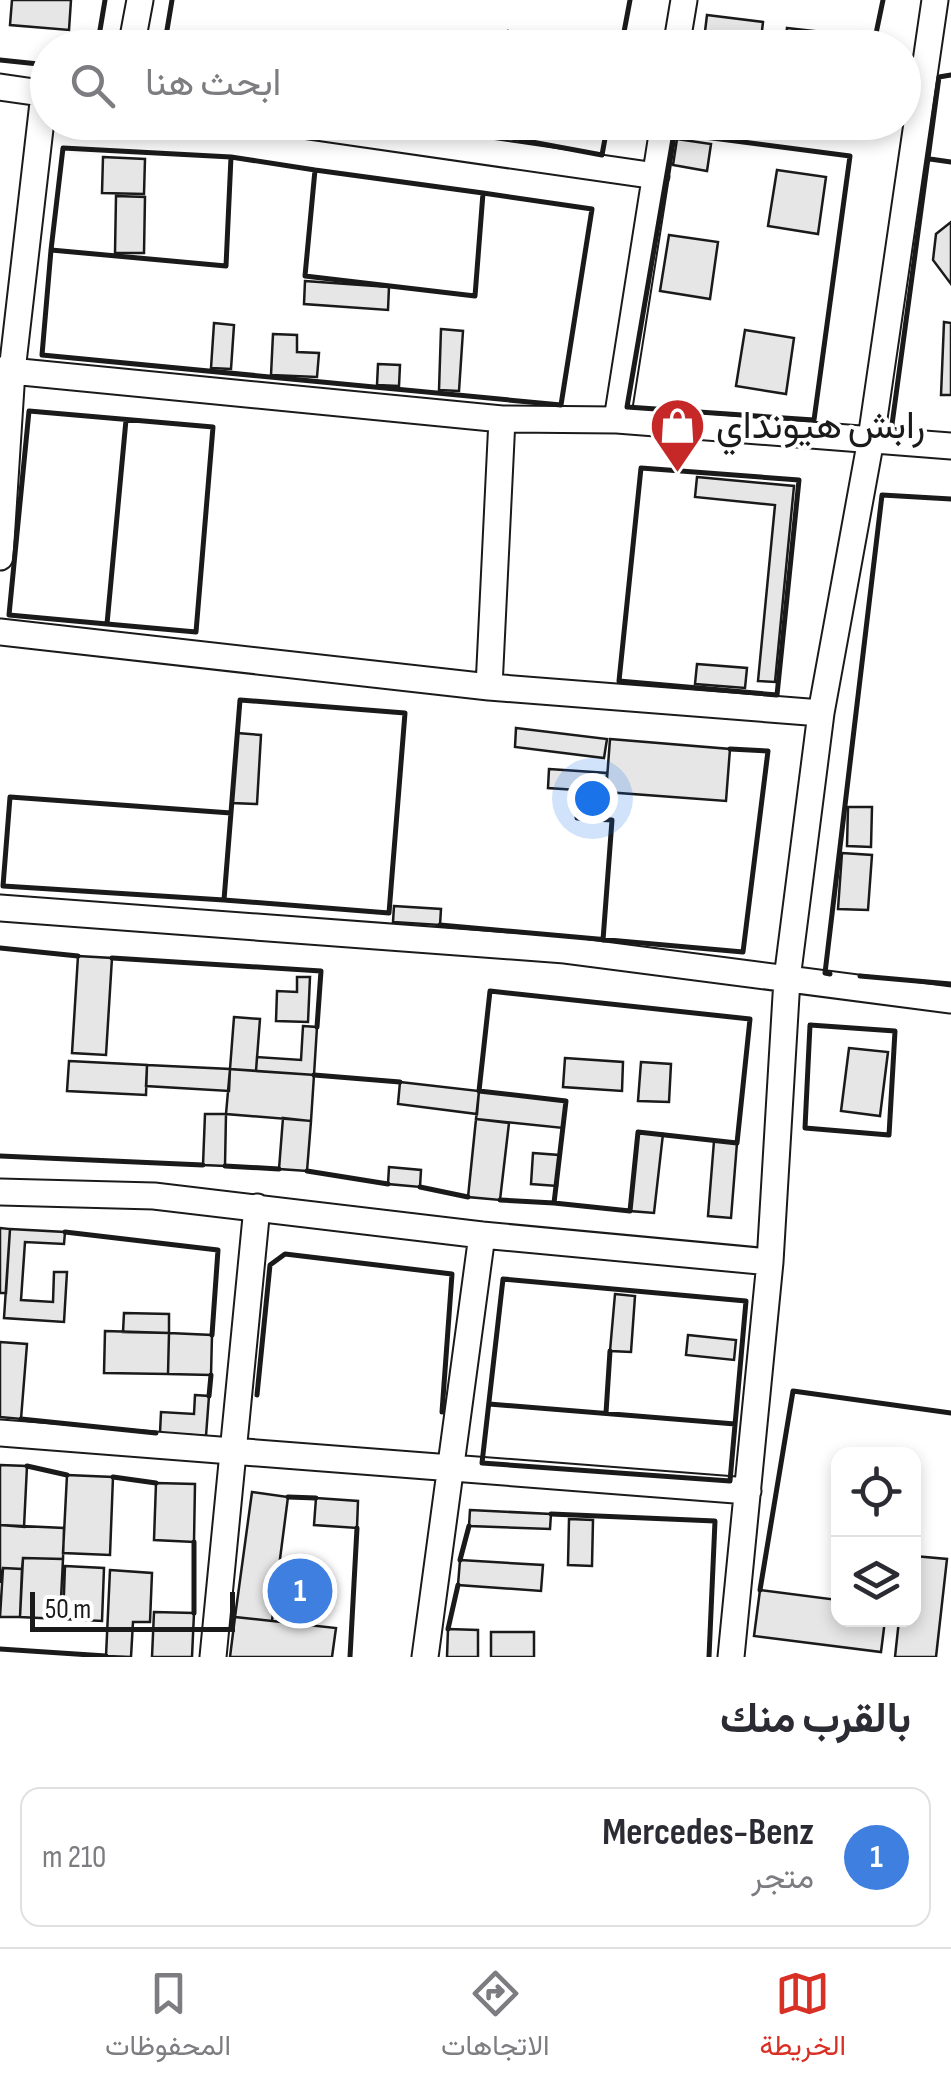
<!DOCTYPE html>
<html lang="ar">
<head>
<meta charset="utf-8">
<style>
  :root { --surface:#fff; --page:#f7f7f7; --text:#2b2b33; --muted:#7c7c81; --line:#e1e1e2; --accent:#d93025 }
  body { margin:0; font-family:"Sofia Sans Condensed",Vazirmatn,sans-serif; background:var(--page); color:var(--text); direction:rtl }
  .controls { position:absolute; right:30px; bottom:30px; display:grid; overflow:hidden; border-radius:20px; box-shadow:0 5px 15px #0003 }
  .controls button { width:90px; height:90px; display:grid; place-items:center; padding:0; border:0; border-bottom:2px solid var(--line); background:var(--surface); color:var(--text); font:50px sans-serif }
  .scale { position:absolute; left:30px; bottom:25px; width:205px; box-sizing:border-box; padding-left:10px; border:5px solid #1a1a1a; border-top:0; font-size:28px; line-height:35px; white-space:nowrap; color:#1a1a1a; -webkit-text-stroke:8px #fff; paint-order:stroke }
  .you { position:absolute; left:592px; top:798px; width:35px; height:35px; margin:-25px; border:8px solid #fff; border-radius:50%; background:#1a73e8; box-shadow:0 0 0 15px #1a73e833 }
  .badge { display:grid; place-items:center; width:65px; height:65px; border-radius:50%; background:var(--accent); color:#fff; font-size:32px; font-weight:700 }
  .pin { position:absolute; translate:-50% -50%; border:5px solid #fff; box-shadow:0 2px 10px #0006 }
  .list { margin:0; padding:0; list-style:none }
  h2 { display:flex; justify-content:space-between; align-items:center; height:130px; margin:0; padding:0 40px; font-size:42px }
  h2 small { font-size:32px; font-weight:400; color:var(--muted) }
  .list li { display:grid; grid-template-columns:65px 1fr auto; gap:30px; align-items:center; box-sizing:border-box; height:140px; margin:0 20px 20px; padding:0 20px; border:2px solid var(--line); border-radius:20px }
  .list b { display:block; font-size:38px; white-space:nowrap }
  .list p { margin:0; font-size:32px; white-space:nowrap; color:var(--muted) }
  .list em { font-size:32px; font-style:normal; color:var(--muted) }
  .icon { flex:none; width:55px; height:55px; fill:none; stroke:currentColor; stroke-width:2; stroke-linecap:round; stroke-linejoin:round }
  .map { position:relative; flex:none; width:951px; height:1657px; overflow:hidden; direction:ltr }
  .search { position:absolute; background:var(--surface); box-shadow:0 5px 15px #0003; left:30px; right:30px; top:30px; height:110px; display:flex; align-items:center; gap:25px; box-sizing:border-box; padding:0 35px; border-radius:55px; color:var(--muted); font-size:38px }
  .sheet { height:290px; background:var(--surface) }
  nav { display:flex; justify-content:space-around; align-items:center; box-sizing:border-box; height:140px; border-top:2px solid var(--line); background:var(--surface); font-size:28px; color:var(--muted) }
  nav a { display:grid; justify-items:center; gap:5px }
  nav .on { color:var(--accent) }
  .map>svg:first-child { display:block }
</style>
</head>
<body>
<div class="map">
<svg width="951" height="1657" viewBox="0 0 951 1657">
  <rect width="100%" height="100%" fill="#fff"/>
  <path fill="#e6e6e6" stroke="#1a1a1a" stroke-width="2.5" d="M 12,0 L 71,0 L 69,30 L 10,25 Z
    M 707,15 L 763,22 L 760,48 L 703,48 Z
    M 787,28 L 850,35 L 848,48 L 785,48 Z
    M 508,31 L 559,41 L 558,48 L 505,48 Z
    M 677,139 L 711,144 L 707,171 L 673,165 Z
    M 103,157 L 145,159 L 144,194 L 102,193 Z
    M 777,170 L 826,177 L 818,234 L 768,226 Z
    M 116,196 L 145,197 L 144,253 L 115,253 Z
    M 951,222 L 951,284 L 933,260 L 936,234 Z
    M 669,235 L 718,242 L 710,299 L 660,291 Z
    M 305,281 L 389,287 L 388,310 L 304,304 Z
    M 944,322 L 951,323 L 951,395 L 941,395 Z
    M 214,323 L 234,325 L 231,369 L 211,368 Z
    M 441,329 L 463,331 L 459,391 L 439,390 Z
    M 745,330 L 794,338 L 786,394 L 736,386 Z
    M 273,334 L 297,335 L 297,352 L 319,353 L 317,377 L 271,375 Z
    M 378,364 L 400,365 L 399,386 L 377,385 Z
    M 697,477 L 794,486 L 775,682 L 758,681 L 775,505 L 695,497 Z
    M 697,664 L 747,668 L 745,688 L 695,684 Z
    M 516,728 L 607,739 L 604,758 L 515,747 Z
    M 237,733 L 261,735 L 257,804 L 232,803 Z
    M 610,739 L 730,749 L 726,801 L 606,792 Z
    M 549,769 L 607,773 L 606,792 L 548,788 Z
    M 848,807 L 872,807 L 871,847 L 847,846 Z
    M 842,853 L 872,855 L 868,910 L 838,909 Z
    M 394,906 L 441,909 L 440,925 L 393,922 Z
    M 78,956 L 112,958 L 106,1055 L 72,1053 Z
    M 297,977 L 310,977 L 308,1022 L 276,1021 L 277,991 L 297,992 Z
    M 234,1017 L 260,1019 L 256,1071 L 230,1069 Z
    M 303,1026 L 317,1027 L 314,1075 L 256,1071 L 257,1057 L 301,1060 Z
    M 849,1048 L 888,1052 L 880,1116 L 841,1111 Z
    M 565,1058 L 623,1062 L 622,1091 L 563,1087 Z
    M 69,1061 L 147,1065 L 146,1095 L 67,1091 Z
    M 641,1062 L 671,1064 L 669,1102 L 638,1101 Z
    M 147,1065 L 230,1069 L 229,1091 L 146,1086 Z
    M 230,1069 L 314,1075 L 311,1121 L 226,1114 Z
    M 400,1082 L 479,1091 L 477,1114 L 398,1104 Z
    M 479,1091 L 566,1101 L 563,1128 L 476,1119 Z
    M 205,1114 L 226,1114 L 225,1166 L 203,1165 Z
    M 283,1118 L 311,1121 L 307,1171 L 279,1169 Z
    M 476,1119 L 509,1123 L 500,1200 L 468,1197 Z
    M 638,1132 L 663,1134 L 654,1213 L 630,1211 Z
    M 714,1141 L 737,1143 L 731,1218 L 708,1216 Z
    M 533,1153 L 559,1155 L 557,1186 L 531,1184 Z
    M 389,1167 L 421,1170 L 420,1187 L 388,1184 Z
    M 0,1228 L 10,1229 L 6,1293 L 0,1293 Z
    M 10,1229 L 65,1232 L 64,1244 L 25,1242 L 21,1300 L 53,1302 L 54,1272 L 67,1272 L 64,1322 L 4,1318 Z
    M 615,1294 L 635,1296 L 631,1352 L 610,1351 Z
    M 124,1313 L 169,1314 L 169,1333 L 123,1332 Z
    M 105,1331 L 169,1333 L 168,1374 L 104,1373 Z
    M 169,1333 L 212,1335 L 211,1375 L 168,1374 Z
    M 688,1335 L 736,1340 L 734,1360 L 686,1355 Z
    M 0,1342 L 27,1344 L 21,1419 L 0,1417 Z
    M 195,1395 L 209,1396 L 206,1436 L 160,1433 L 161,1412 L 194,1414 Z
    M 0,1465 L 27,1466 L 24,1527 L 0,1525 Z
    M 67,1475 L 113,1477 L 110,1555 L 63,1553 Z
    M 156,1483 L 195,1484 L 194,1542 L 154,1540 Z
    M 252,1492 L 288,1497 L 272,1621 L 235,1617 Z
    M 316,1498 L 358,1501 L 357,1528 L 314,1525 Z
    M 470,1510 L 551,1514 L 550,1529 L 469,1526 Z
    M 569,1519 L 593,1520 L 592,1566 L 568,1565 Z
    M 0,1525 L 64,1528 L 63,1559 L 23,1558 L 22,1569 L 3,1568 L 0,1583 Z
    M 914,1556 L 947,1559 L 936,1657 L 895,1657 L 899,1620 L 914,1620 Z
    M 23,1558 L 63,1559 L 60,1619 L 20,1617 Z
    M 460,1560 L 543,1565 L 541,1591 L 458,1585 Z
    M 65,1566 L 104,1568 L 102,1621 L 63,1619 Z
    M 3,1568 L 22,1569 L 20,1617 L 0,1617 Z
    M 110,1570 L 152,1573 L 150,1622 L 133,1622 L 131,1657 L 106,1656 Z
    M 760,1590 L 838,1600 L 838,1620 L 885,1620 L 881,1652 L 754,1636 Z
    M 154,1612 L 194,1613 L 192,1657 L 152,1657 Z
    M 235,1617 L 336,1628 L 332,1657 L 230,1657 Z
    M 448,1629 L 478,1630 L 478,1657 L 447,1657 Z
    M 491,1632 L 534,1632 L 534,1657 L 491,1657 Z"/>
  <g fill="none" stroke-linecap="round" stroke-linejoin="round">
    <defs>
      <path id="minor" d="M 131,48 L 140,0
        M 676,48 L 684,0
        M 0,87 L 48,94
        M 281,122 L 656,176
        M 0,370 L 502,419 L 617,420 L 664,122
        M 502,419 L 489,687 L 821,713
        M 617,420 L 951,446
        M 0,557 L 12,371 L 44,94
        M 0,632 L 489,687
        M 0,908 L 565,950 L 951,1000
        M 0,1192 L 154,1196 L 482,1235 L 770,1262
        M 0,1433 L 748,1491
        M 213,1657 L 257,1207
        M 425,1657 L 482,1235
        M 731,1657 L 770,1262 L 787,979 L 821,713 L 871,439 L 935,0"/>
    </defs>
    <use href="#minor" stroke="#1a1a1a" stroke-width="29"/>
    <use href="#minor" stroke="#fff" stroke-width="25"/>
    <path stroke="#1a1a1a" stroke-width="5" d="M 97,48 L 105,0
      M 164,48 L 172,0
      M 621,48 L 630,0
      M 873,48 L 883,0
      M 0,60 L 48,65
      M 425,122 L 602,155 L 608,122
      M 777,122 L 856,133 L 858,122
      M 674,133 L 850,156 L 814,420 L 627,407 Z
      M 231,157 L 315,170 L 305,276 L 475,296 L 483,193 L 592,209 L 561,405 L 42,355 L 51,250 L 226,266 Z
      M 930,159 L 951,162
      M 315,170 L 483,193
      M 51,250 L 63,148 L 231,157
      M 896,432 L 891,432 L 939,77 L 951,75
      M 641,468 L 799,480 L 777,695 L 619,681 Z
      M 107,624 L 196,632 L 213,427 L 29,411 L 9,615 L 107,624 L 126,420
      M 240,700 L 405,713 L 389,913 L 224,900 Z
      M 577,790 L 577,818 L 612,820 L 603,940
      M 224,900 L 3,886 L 10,797 L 231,813
      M 440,925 L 743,952 L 768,751 L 730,749
      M 0,948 L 78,956
      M 112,958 L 321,971 L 317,1027
      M 830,974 L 825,973 L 882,495 L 951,499
      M 860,976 L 951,984
      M 490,991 L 750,1019 L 737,1143 L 638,1132 L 630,1211 L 554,1203 L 566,1101 L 479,1091 Z
      M 810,1025 L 895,1031 L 889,1135 L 805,1128 Z
      M 314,1075 L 400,1082
      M 0,1156 L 203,1165
      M 225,1166 L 279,1169
      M 307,1171 L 388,1184
      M 420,1187 L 468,1197
      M 500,1200 L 554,1203
      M 65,1232 L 218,1250 L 212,1335
      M 503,1279 L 746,1301 L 730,1481 L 482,1463 Z
      M 257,1395 L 270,1265 L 285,1254 L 452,1274 L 442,1412
      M 209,1396 L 211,1375
      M 489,1404 L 735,1424
      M 606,1413 L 610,1351
      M 21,1419 L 156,1433
      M 27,1466 L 67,1475
      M 113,1477 L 156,1483
      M 288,1497 L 316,1498
      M 551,1514 L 715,1521 L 709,1657
      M 194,1542 L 194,1613
      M 460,1560 L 469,1526
      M 760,1590 L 793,1391 L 951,1413
      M 448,1629 L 458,1585
      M 0,1649 L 106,1656
      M 350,1657 L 357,1528"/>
  </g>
  <defs>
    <symbol id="shop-pin" viewBox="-11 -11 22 30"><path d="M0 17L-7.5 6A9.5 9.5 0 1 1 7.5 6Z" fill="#c62828" stroke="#fff"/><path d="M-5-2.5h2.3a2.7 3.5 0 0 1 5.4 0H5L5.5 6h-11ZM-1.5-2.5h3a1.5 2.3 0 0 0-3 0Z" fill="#fff"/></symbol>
  </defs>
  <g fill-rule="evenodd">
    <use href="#shop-pin" x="646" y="394" width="63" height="86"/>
  </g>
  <g text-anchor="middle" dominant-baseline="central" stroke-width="8" stroke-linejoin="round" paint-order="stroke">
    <g font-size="38" fill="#1a1a1a" stroke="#fff" text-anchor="start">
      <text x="716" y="426">رابش هيونداي</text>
    </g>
  </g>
</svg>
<div class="controls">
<button><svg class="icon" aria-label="locate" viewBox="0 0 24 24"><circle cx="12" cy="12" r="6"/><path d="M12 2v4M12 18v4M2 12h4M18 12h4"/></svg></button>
<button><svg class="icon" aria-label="layers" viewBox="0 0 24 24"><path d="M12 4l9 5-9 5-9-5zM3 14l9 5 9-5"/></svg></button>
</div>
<div class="scale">50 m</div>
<div class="you"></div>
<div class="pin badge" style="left:300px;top:1591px;background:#3f7fe0">1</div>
<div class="search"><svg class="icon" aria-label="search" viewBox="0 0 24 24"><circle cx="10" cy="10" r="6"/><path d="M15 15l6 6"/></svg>ابحث هنا</div>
</div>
<section class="sheet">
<h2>بالقرب منك<small></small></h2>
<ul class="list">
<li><span class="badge" style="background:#3f7fe0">1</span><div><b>Mercedes-Benz</b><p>متجر</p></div><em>210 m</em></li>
</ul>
</section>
<nav>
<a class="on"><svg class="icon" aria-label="map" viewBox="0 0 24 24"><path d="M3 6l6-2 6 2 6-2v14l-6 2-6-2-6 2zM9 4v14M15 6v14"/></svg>الخريطة</a>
<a><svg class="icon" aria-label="directions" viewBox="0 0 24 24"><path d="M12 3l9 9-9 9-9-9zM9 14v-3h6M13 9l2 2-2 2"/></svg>الاتجاهات</a>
<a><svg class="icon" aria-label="saved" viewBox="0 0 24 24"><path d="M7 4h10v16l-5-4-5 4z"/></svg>المحفوظات</a>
</nav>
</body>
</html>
